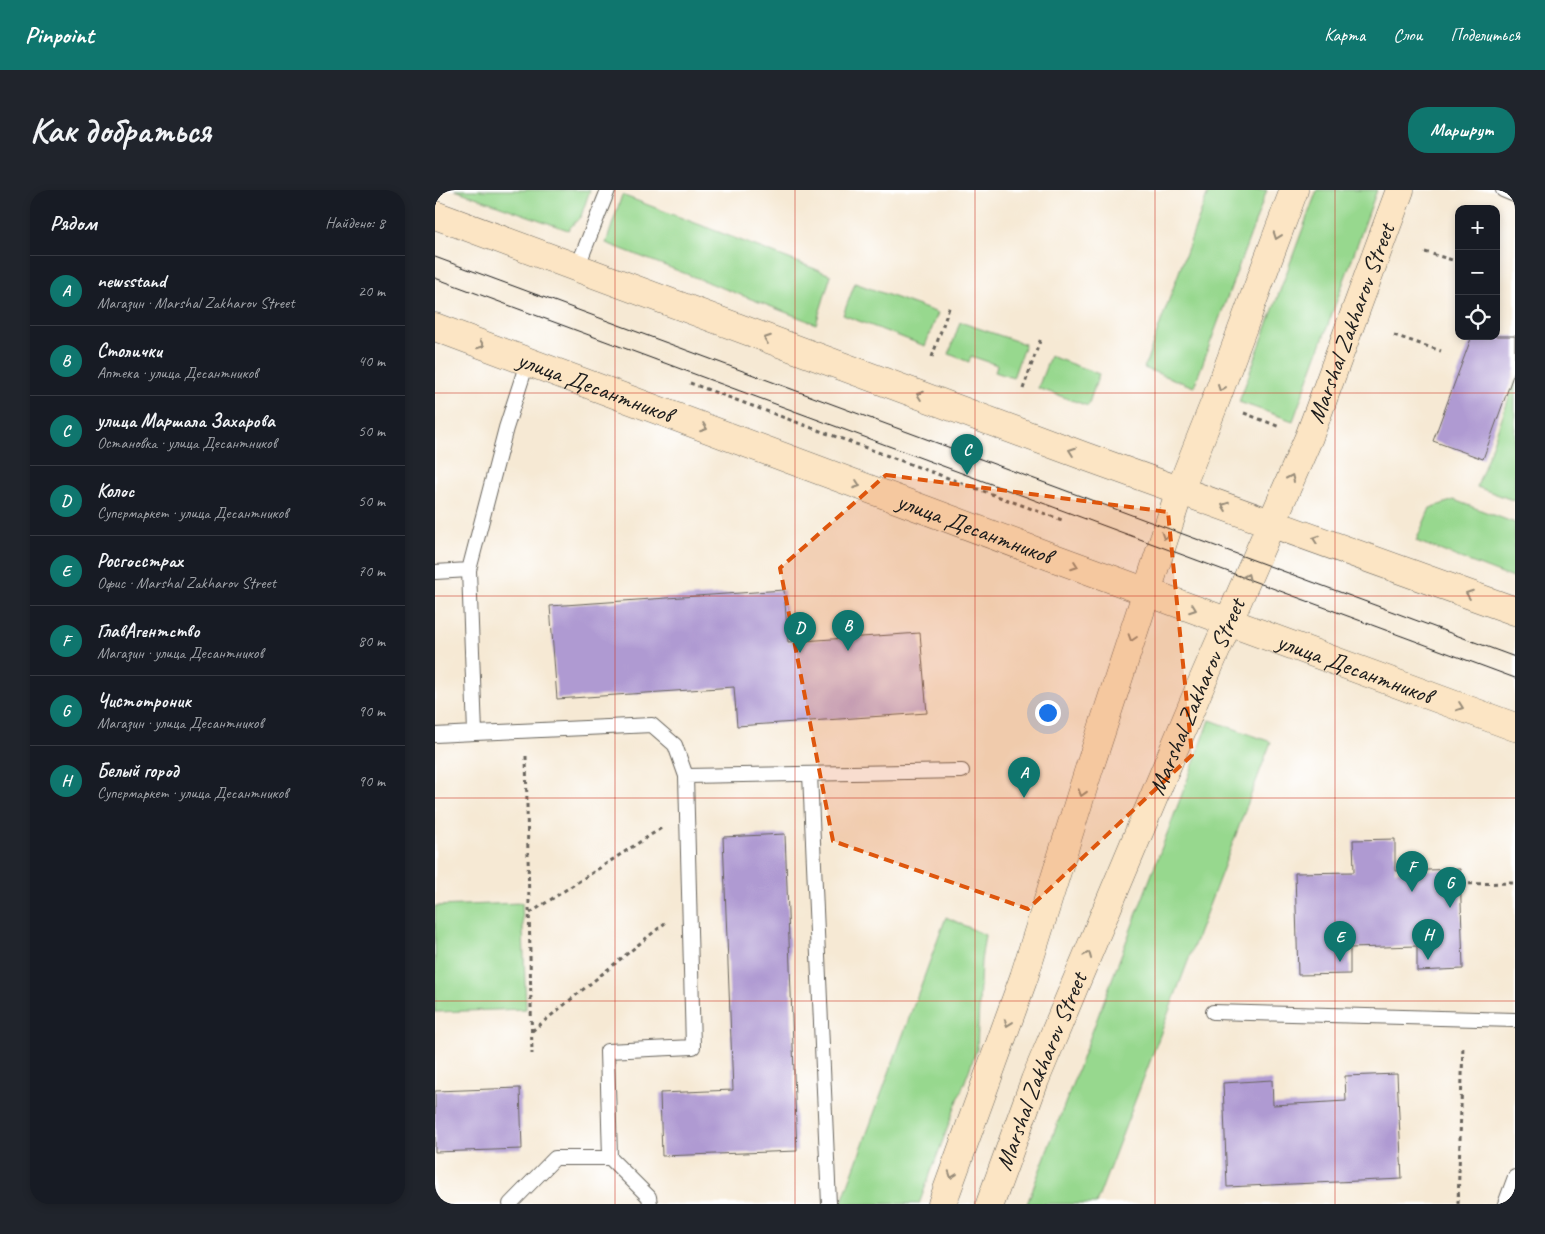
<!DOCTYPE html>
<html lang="ru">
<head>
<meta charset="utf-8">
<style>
  :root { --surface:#171b24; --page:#20242c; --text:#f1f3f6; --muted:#9ea1a6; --line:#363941; --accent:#0f766e }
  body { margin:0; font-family:Caveat,sans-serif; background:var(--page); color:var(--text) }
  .controls { position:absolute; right:15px; top:15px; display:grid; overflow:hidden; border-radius:10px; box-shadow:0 2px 8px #0003 }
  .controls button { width:45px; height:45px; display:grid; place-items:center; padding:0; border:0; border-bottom:1px solid var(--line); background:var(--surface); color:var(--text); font:25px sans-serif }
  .you { position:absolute; left:612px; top:522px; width:18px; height:18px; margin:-12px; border:4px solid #fff; border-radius:50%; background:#1a73e8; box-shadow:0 0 0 8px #1a73e833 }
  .badge { display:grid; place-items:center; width:32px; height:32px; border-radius:50%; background:var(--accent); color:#fff; font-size:16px; font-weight:700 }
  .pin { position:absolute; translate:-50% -41px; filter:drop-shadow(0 1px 2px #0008) }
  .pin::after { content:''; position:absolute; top:26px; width:18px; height:15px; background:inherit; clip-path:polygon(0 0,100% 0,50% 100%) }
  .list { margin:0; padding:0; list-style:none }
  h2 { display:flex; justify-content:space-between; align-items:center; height:65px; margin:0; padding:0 20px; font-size:21px }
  h2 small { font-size:16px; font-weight:400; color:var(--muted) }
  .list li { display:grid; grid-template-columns:32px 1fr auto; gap:15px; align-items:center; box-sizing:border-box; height:70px; padding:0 20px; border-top:1px solid var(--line) }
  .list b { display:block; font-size:19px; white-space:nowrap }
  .list p { margin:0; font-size:16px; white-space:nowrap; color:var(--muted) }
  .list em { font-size:16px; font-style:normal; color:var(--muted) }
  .icon { flex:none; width:28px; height:28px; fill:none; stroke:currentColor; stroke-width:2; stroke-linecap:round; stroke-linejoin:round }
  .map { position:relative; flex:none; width:1080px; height:1014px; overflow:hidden; border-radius:20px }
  header { display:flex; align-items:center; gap:30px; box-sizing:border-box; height:70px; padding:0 25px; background:var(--accent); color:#fff }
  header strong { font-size:24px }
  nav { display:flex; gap:28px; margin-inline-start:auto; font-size:18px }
  .intro { display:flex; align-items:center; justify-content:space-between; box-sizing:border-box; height:120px; padding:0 30px }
  h1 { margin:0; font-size:35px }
  .button { padding:12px 22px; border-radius:20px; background:var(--accent); color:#fff; font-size:18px; font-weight:700 }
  main { display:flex; gap:30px; padding:0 30px }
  aside { flex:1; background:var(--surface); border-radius:20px; box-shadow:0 2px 8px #0003 }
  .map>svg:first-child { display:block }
</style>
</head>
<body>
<header>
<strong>Pinpoint</strong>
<nav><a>Карта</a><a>Слои</a><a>Поделиться</a></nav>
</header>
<div class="intro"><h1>Как добраться</h1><a class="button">Маршрут</a></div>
<main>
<aside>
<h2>Рядом<small>Найдено: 8</small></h2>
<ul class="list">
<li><span class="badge">A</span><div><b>newsstand</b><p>Магазин · Marshal Zakharov Street</p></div><em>20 m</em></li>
<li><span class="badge">B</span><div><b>Столички</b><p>Аптека · улица Десантников</p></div><em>40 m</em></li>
<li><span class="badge">C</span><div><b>улица Маршала Захарова</b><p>Остановка · улица Десантников</p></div><em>50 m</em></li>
<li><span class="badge">D</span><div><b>Колос</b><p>Супермаркет · улица Десантников</p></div><em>50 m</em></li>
<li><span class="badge">E</span><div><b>Росгосстрах</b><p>Офис · Marshal Zakharov Street</p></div><em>70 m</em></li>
<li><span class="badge">F</span><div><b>ГлавАгентство</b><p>Магазин · улица Десантников</p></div><em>80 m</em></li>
<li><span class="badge">G</span><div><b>Чистотроник</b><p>Магазин · улица Десантников</p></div><em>90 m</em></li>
<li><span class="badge">H</span><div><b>Белый город</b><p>Супермаркет · улица Десантников</p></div><em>90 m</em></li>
</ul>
</aside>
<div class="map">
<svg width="1080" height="1014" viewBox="0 0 1080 1014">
  <rect width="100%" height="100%" fill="#fff"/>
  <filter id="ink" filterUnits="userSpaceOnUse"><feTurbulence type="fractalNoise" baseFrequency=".02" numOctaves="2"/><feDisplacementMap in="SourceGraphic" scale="10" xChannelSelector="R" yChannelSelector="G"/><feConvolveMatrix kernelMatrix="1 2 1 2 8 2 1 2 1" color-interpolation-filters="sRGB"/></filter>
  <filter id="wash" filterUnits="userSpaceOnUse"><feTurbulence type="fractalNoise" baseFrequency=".0096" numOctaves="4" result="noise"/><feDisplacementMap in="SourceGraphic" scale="20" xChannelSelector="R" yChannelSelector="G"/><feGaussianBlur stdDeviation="1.12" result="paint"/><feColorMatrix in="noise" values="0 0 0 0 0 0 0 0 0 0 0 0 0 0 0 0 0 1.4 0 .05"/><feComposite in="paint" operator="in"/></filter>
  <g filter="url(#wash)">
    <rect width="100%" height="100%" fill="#f6e9d4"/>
    <path fill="#97d88e" stroke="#5a7a55" d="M 20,0 L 155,0 L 146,26 L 133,40 Z
      M 774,0 L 832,0 L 759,197 L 709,178 Z
      M 882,0 L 942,0 L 858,231 L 804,212 Z
      M 187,5 L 396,85 L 381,134 L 171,53 Z
      M 420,93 L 503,123 L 490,156 L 408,125 Z
      M 525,132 L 590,154 L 578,188 L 560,182 L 562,175 L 536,166 L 534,172 L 514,164 Z
      M 615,166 L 664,184 L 653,216 L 603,198 Z
      M 1080,191 L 1080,311 L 1042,297 Z
      M 1019,310 L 1080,333 L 1080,389 L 981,351 L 995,318 Z
      M 775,530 L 836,552 L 661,1014 L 592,1014 Z
      M 87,713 L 91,819 L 0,822 L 0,716 Z
      M 511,727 L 550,745 L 546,771 L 542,859 L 484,1014 L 406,1014 Z"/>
    <g id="blocks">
      <path fill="#af9ad2" d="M 1037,146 L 1080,146 L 1080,180 L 1048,269 L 998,251 Z
        M 349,400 L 353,452 L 485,443 L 492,523 L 302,536 L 299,497 L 122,509 L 115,416 Z
        M 350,644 L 362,961 L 227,966 L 225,903 L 298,900 L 288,647 Z
        M 960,649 L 960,681 L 1025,679 L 1028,779 L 982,781 L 982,756 L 915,758 L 915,784 L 863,785 L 860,683 L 919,682 L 918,650 Z
        M 962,884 L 967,989 L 792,997 L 788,893 L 837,890 L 838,915 L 877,913 L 911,911 L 910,886 Z
        M 85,898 L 87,959 L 0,962 L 0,901 Z"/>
    </g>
  </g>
  <g filter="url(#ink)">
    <use href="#blocks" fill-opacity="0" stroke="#68645c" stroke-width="1"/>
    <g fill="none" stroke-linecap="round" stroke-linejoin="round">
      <defs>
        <path id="lane" d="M 1068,0 L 1080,5
          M 142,78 L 173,0
          M 0,382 L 34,380
          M 0,545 L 40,543
          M 375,584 L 394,1014
          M 251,586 L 527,581
          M 778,822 L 1080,830
          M 175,968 L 214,1007 L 215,1014
          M 75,1014 L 120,968 L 175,968 L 172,861 L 258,857 L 251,586 L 240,555 L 217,535 L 40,543 L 34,380 L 71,238 L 92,173
          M 1070,1014 L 1080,987"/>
        <g id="secondary">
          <path d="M 0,25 L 649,266 L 1080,421"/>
          <path id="s1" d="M 0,137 L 614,366 L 1080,537"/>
          <path d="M 507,1014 L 589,787 L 654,579 L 745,300 L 780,212 L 859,0"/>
          <path id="s2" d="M 555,1014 L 600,890 L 765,497 L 874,247 L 965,0"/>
        </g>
      </defs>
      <use href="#lane" stroke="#68645c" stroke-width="16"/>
      <use href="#secondary" stroke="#68645c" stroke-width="29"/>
      <path stroke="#68645c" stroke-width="3" stroke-dasharray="4 4" stroke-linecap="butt" d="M 990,62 L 1024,72
        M 959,145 L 1006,161
        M 497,167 L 515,115
        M 255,193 L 627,330
        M 588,199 L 606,148
        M 809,223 L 845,237
        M 91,566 L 97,864
        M 1026,694 L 1080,693
        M 95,723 L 228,637
        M 97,841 L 230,733
        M 1023,1014 L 1028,854"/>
      <use href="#lane" stroke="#fff" stroke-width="14"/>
      <use href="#secondary" stroke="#fce5c4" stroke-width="28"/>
      <path stroke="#1c1c1c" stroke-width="1" d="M 0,67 L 1080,467
        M 0,88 L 1080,488"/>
    </g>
    <defs><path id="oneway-chevron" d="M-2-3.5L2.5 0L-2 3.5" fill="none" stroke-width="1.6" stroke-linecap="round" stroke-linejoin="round" transform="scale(1.25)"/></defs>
    <g stroke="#978b78">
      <use href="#oneway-chevron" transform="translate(842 46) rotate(110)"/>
      <use href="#oneway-chevron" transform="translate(332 149) rotate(-160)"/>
      <use href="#oneway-chevron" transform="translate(46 155) rotate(21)"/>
      <use href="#oneway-chevron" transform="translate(786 198) rotate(110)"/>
      <use href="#oneway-chevron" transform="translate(485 205) rotate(-160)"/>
      <use href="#oneway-chevron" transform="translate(269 238) rotate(20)"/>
      <use href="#oneway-chevron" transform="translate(637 261) rotate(-160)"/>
      <use href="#oneway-chevron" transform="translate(856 288) rotate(-66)"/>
      <use href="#oneway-chevron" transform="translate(422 295) rotate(20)"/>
      <use href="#oneway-chevron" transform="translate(790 316) rotate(-160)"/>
      <use href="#oneway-chevron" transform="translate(730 346) rotate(109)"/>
      <use href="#oneway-chevron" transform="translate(881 349) rotate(-160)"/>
      <use href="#oneway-chevron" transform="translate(640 376) rotate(20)"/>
      <use href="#oneway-chevron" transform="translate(812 387) rotate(-66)"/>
      <use href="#oneway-chevron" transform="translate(1034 404) rotate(-160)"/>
      <use href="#oneway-chevron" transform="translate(758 419) rotate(20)"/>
      <use href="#oneway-chevron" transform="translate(697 448) rotate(108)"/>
      <use href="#oneway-chevron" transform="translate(1025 517) rotate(20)"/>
      <use href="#oneway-chevron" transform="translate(647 603) rotate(107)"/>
      <use href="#oneway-chevron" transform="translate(653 765) rotate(-67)"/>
      <use href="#oneway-chevron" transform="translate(573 833) rotate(110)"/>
      <use href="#oneway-chevron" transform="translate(517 985) rotate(110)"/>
    </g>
  </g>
  <path fill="#de560d" fill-opacity="0.2" stroke="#de560d" stroke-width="4" stroke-dasharray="10 6" stroke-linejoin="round" d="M 451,285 L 733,322 L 757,565 L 593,719 L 398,651 L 345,378 Z"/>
  <path fill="none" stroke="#c8321e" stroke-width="1" stroke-opacity="0.55" d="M 180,0 L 180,1014M 360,0 L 360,1014M 540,0 L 540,1014M 720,0 L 720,1014M 900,0 L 900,1014M 0,203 L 1080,203M 0,406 L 1080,406M 0,608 L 1080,608M 0,811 L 1080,811"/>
  <g text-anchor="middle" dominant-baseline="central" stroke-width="4" stroke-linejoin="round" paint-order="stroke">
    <g font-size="24" fill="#1c1c1c" stroke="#fff">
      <text stroke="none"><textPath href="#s2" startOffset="952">Marshal Zakharov Street</textPath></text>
      <text stroke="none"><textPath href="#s1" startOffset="171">улица Десантников</textPath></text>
      <text stroke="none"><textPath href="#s1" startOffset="576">улица Десантников</textPath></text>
      <text stroke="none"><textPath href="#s1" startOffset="981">улица Десантников</textPath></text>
      <text stroke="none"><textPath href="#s2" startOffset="548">Marshal Zakharov Street</textPath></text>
      <text stroke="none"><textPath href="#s2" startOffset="142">Marshal Zakharov Street</textPath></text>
    </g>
  </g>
</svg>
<div class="controls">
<button>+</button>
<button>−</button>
<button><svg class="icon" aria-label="locate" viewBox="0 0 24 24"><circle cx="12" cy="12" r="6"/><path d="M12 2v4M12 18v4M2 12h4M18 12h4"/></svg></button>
</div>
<div class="you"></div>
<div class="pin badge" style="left:589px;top:608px">A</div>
<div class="pin badge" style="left:413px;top:461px">B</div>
<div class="pin badge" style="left:532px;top:285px">C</div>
<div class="pin badge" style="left:365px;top:463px">D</div>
<div class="pin badge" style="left:905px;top:772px">E</div>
<div class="pin badge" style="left:977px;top:702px">F</div>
<div class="pin badge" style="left:1015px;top:718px">G</div>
<div class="pin badge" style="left:993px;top:770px">H</div>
</div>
</main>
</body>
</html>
